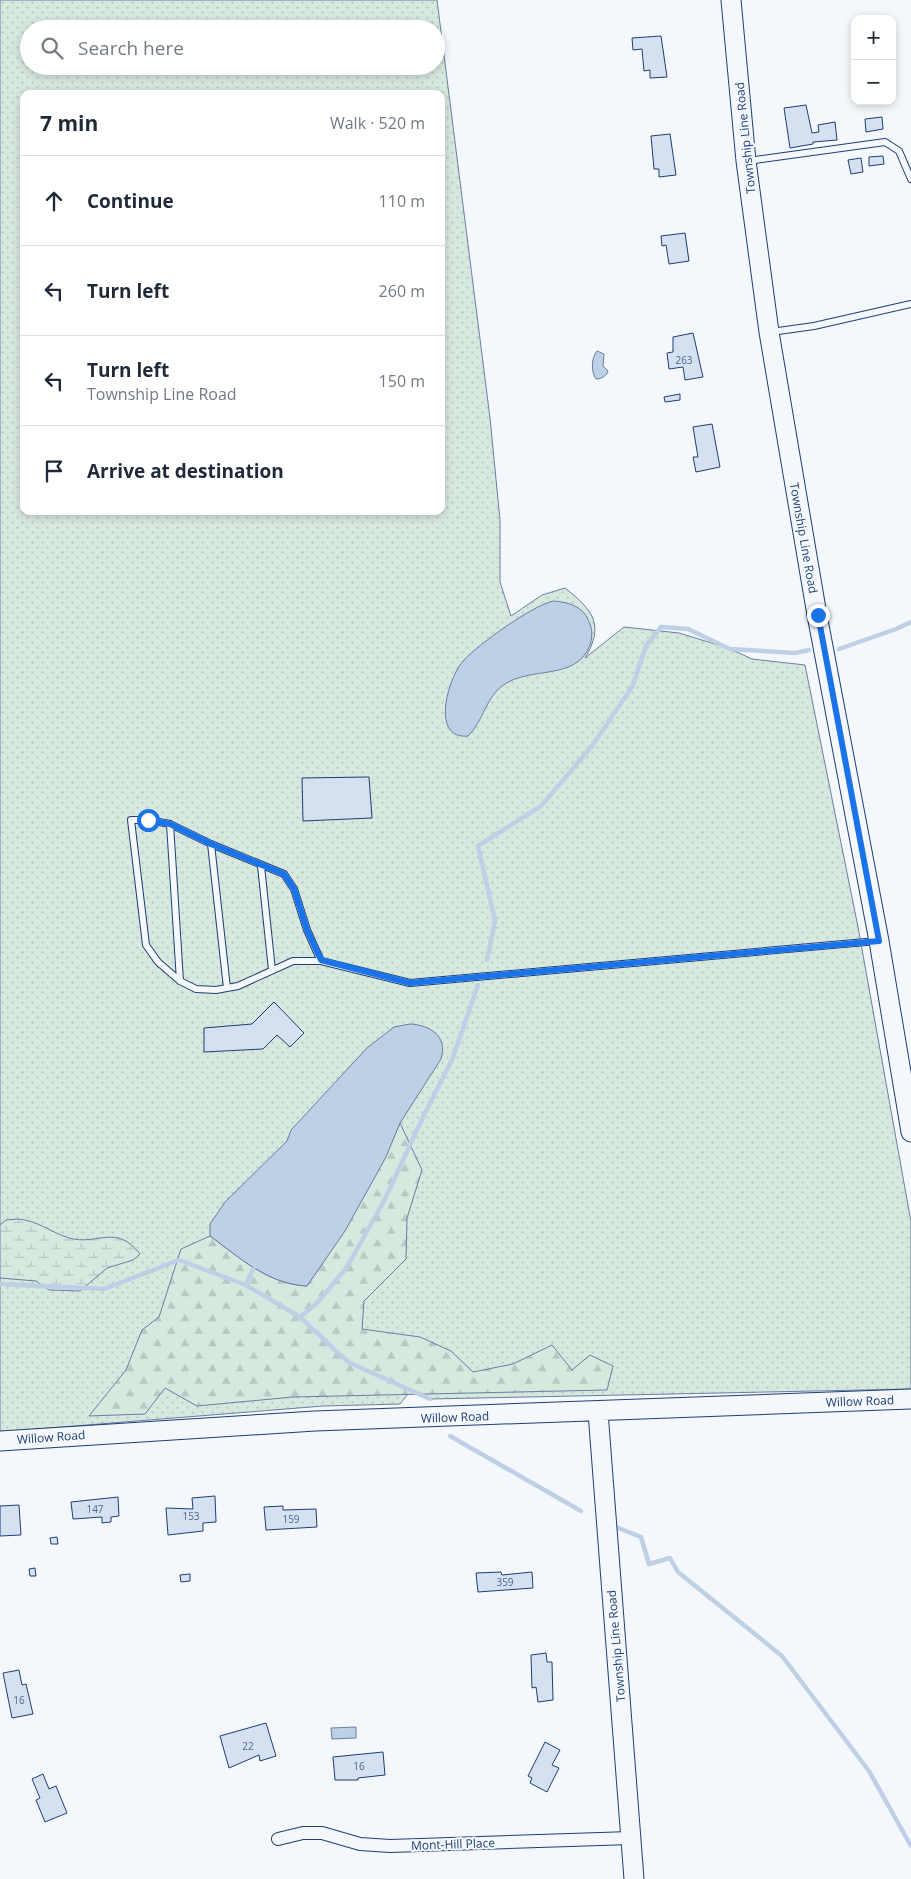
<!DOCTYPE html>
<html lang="en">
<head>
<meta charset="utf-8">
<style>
  :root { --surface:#fff; --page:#f2f2f3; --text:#1f2937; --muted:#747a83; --line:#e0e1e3 }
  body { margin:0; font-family:"Open Sans",sans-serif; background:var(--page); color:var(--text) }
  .controls { position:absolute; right:15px; top:15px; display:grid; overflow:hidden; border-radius:10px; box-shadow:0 2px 8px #0003 }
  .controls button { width:45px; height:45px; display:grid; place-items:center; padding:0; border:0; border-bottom:1px solid var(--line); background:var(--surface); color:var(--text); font:25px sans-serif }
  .stop { position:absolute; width:15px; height:15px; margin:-11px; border:4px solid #1a73e8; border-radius:50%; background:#fff }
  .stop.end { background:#1a73e8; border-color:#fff; box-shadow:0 1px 5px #0008 }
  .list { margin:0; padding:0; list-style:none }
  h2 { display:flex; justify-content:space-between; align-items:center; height:65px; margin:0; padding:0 20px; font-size:21px }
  h2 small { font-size:16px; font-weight:400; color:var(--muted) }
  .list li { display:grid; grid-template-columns:32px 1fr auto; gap:15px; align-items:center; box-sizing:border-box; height:90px; padding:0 20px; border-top:1px solid var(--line) }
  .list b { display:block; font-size:19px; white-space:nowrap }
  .list p { margin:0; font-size:16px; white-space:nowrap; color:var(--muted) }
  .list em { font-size:16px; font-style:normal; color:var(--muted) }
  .icon { flex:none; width:28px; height:28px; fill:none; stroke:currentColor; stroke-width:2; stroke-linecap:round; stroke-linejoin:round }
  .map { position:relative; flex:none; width:911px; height:1879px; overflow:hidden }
  .search { position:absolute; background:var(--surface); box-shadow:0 2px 8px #0003; left:20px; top:20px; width:425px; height:55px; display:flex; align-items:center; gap:12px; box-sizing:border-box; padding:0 18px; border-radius:28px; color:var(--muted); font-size:19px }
  .panel { position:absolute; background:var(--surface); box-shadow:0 2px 8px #0003; left:20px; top:90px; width:425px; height:425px; border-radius:10px }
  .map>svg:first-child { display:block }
</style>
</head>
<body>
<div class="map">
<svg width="911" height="1879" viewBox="0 0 911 1879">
  <defs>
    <pattern id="grass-dots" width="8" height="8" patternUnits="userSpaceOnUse" patternTransform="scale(1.25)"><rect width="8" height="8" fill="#d7e8df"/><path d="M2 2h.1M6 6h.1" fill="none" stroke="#b8c8c3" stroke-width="1.8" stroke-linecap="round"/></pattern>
    <pattern id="forest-firs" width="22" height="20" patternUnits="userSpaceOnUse" patternTransform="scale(1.25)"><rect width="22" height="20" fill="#d7e8df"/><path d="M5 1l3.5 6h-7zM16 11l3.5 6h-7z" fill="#b8c8c3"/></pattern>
    <pattern id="wetland-marsh" width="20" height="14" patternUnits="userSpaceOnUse" patternTransform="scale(1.25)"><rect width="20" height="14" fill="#d7e8df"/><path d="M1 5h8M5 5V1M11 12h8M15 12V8" fill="none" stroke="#b8c8c3"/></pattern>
  </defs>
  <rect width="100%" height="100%" fill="#f4f7fb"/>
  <path fill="url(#grass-dots)" stroke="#687fa3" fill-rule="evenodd" d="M 0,0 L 437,0 L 490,418 L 500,520 L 500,582 L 511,616 L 542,595 L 565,588 C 593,610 605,625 585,658 L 624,627 L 679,633 L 728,648 L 752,659 L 805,665 L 858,927 L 911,1222 L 911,1389 L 430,1399 L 412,1389 L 400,1404 L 323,1406 L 0,1432 ZM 29,29 L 436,29 L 436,66 L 29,66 ZM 24,94 L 441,94 L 441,511 L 24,511 Z"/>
  <path fill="url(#forest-firs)" stroke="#687fa3" d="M 400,1123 L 422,1170 L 407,1218 L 406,1259 L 364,1301 L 362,1329 L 420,1337 L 451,1351 L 473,1372 L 513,1364 L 552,1345 L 572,1370 L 590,1355 L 613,1366 L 607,1390 L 293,1397 L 197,1406 L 165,1388 L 145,1414 L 89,1416 L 126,1370 L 142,1330 L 159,1317 L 181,1249 L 210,1236 C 240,1258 268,1284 307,1286 C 343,1234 375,1182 400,1123 Z"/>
  <path fill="url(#wetland-marsh)" stroke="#687fa3" d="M 18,1219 C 39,1221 50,1232 69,1238 C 98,1246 116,1223 140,1254 L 133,1260 L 107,1268 L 80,1291 L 49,1290 L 36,1281 L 0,1278 L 0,1225 L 6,1220 Z"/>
  <path fill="#bed0e5" stroke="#687fa3" d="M 597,351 L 604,354 L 603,366 L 608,371 C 607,376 601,379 596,379 C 591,372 591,358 597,351 Z
    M 553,601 C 565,602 576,604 584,613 C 591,623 594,632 590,645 C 576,682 530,665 502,686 C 485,699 483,722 468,736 C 429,740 449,675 464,660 C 480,643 532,606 553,601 Z
    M 410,1024 C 431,1025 448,1037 441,1059 L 400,1123 L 386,1157 L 345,1231 L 307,1286 C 268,1284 240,1258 210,1236 L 210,1224 L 225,1202 L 287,1141 L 291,1130 L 367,1048 L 394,1027 Z
    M 356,1727 L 356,1738 L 332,1739 L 331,1728 Z"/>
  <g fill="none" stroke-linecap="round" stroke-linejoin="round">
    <path stroke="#bed0e5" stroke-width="4.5" d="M 839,649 L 896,629 L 911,622
      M 487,960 L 495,921 L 478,846 L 541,806 L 592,746 L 632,687 L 646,646 L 661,627 L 688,629 L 730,649 L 795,653 L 809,650
      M 253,1269 L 246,1285 L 300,1317 L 348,1362 L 430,1399
      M 0,1284 L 104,1289 L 179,1260 L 246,1285
      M 300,1317 L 318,1302 L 347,1267 L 384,1201 L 423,1117 L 452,1060 L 478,985
      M 450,1436 L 581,1511
      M 616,1527 L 641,1537 L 649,1564 L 670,1558 L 678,1572 L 782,1656 L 869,1771 L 911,1846"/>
  </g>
  <path fill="#d5e0f0" stroke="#1d3f73" d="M 661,36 L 667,77 L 650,78 L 650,70 L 644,71 L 642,49 L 633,50 L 632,38 Z
    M 806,105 L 812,133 L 819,132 L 818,125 L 835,122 L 837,140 L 813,142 L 813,144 L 790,148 L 784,108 Z
    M 882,117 L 883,129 L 866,132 L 865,119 Z
    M 670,134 L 676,175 L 659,177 L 659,169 L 654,169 L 651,136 Z
    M 883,156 L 884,164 L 869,166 L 869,157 Z
    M 861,158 L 863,172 L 851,174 L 848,160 Z
    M 685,233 L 689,261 L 669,264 L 666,245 L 662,246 L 661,236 Z
    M 693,333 L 703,377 L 685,380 L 683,367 L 669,369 L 667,353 L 673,352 L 673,337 Z
    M 680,394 L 680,400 L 665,402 L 664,397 Z
    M 712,424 L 720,467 L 696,472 L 693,457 L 698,457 L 693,427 Z
    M 369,777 L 372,818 L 303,821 L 302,778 Z
    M 274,1002 L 304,1033 L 290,1047 L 277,1035 L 263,1049 L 204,1052 L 204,1028 L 252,1024 Z
    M 215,1496 L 216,1522 L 203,1523 L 203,1531 L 168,1535 L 166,1508 L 193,1509 L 192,1498 Z
    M 118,1497 L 119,1516 L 111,1517 L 111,1522 L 102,1523 L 102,1517 L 73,1519 L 71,1502 Z
    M 19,1505 L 21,1535 L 0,1536 L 0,1506 Z
    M 283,1506 L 283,1510 L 316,1509 L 317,1527 L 266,1530 L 264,1507 Z
    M 57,1537 L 58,1544 L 51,1544 L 50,1538 Z
    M 35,1568 L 36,1576 L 30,1576 L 29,1569 Z
    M 501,1572 L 502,1575 L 532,1572 L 533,1588 L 478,1592 L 476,1573 Z
    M 190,1574 L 190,1581 L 181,1582 L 180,1575 Z
    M 546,1653 L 547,1662 L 552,1662 L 553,1700 L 538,1702 L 536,1687 L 532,1688 L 531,1655 Z
    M 19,1670 L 22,1685 L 26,1684 L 33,1714 L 12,1718 L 3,1673 Z
    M 266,1723 L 276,1756 L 260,1761 L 259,1755 L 229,1768 L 220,1736 Z
    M 545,1742 L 560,1750 L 552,1765 L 559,1768 L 547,1792 L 530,1783 L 532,1778 L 528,1776 Z
    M 383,1752 L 385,1775 L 358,1778 L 358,1780 L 335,1780 L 333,1757 Z
    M 43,1774 L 49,1789 L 56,1786 L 67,1813 L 45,1822 L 36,1800 L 40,1798 L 32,1779 Z"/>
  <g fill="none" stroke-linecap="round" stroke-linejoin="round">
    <defs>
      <path id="lane" d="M 748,161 L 885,142 L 899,151 L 911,179
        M 771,332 L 814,326 L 911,304
        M 170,824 L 180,981
        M 211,844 L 227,988
        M 261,866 L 272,970
        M 321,961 L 307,930 L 294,889 L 284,874 L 211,844 L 170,824 L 148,820 L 131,820 L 146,945 L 158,962 L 180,981 L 196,989 L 216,990 L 238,986 L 293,961 L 321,961 L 410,983 L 877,941"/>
      <path id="street" d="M 278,1839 L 303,1833 L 322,1833 L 360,1844 L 390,1846 L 631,1838"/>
      <path id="secondary" d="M 731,0 L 746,161 L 769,332 L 817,615 L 879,941 L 911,1132
        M 598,1412 L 634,1879
        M 0,1441 L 315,1421 L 911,1399"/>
    </defs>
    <use href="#lane" stroke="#1d3f73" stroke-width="8"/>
    <use href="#street" stroke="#1d3f73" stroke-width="14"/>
    <use href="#secondary" stroke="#1d3f73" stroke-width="21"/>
    <use href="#lane" stroke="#f4f7fb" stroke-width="6"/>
    <use href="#street" stroke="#f4f7fb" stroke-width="12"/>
    <use href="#secondary" stroke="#f4f7fb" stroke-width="19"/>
  </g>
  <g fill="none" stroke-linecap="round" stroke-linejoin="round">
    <path stroke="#1a73e8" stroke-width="6" d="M 148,820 L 170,824 L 211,844 L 284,874 L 294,889 L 307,930 L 321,960 L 410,983 L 879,941 L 818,615"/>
  </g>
  <g text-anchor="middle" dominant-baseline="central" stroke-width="4" stroke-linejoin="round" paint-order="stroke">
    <g font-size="10" fill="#4b6792">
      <text x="684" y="360">263</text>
      <text x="95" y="1509">147</text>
      <text x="191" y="1516">153</text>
      <text x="291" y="1519">159</text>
      <text x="505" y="1582">359</text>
      <text x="19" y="1700">16</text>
      <text x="248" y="1746">22</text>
      <text x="359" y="1766">16</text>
    </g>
    <g font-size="12" fill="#1d3f73" stroke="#f4f7fb">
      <text transform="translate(745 138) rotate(-96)">Township Line Road</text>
      <text transform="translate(804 538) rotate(80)">Township Line Road</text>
      <text transform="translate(860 1401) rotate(-2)">Willow Road</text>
      <text transform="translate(455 1417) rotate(-2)">Willow Road</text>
      <text transform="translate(51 1437) rotate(-4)">Willow Road</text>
      <text transform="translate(616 1646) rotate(-95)">Township Line Road</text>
      <text transform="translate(453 1844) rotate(-2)">Mont-Hill Place</text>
    </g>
  </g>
</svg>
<div class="controls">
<button>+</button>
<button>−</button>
</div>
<div class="stop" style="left:148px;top:820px"></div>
<div class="stop end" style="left:818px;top:615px"></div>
<div class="search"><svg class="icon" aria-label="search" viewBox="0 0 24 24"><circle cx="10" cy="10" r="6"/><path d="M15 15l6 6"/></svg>Search here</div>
<section class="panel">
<h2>7 min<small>Walk · 520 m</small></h2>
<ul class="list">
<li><svg class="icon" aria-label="ahead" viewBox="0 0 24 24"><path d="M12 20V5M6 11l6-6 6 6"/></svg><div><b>Continue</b></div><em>110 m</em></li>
<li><svg class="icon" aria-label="left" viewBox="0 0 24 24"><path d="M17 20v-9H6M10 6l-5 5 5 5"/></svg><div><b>Turn left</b></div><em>260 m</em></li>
<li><svg class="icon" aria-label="left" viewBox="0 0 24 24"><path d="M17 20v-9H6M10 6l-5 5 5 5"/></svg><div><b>Turn left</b><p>Township Line Road</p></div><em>150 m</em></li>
<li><svg class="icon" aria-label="arrive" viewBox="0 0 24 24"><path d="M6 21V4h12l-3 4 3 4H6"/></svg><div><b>Arrive at destination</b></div></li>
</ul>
</section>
</div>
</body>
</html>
